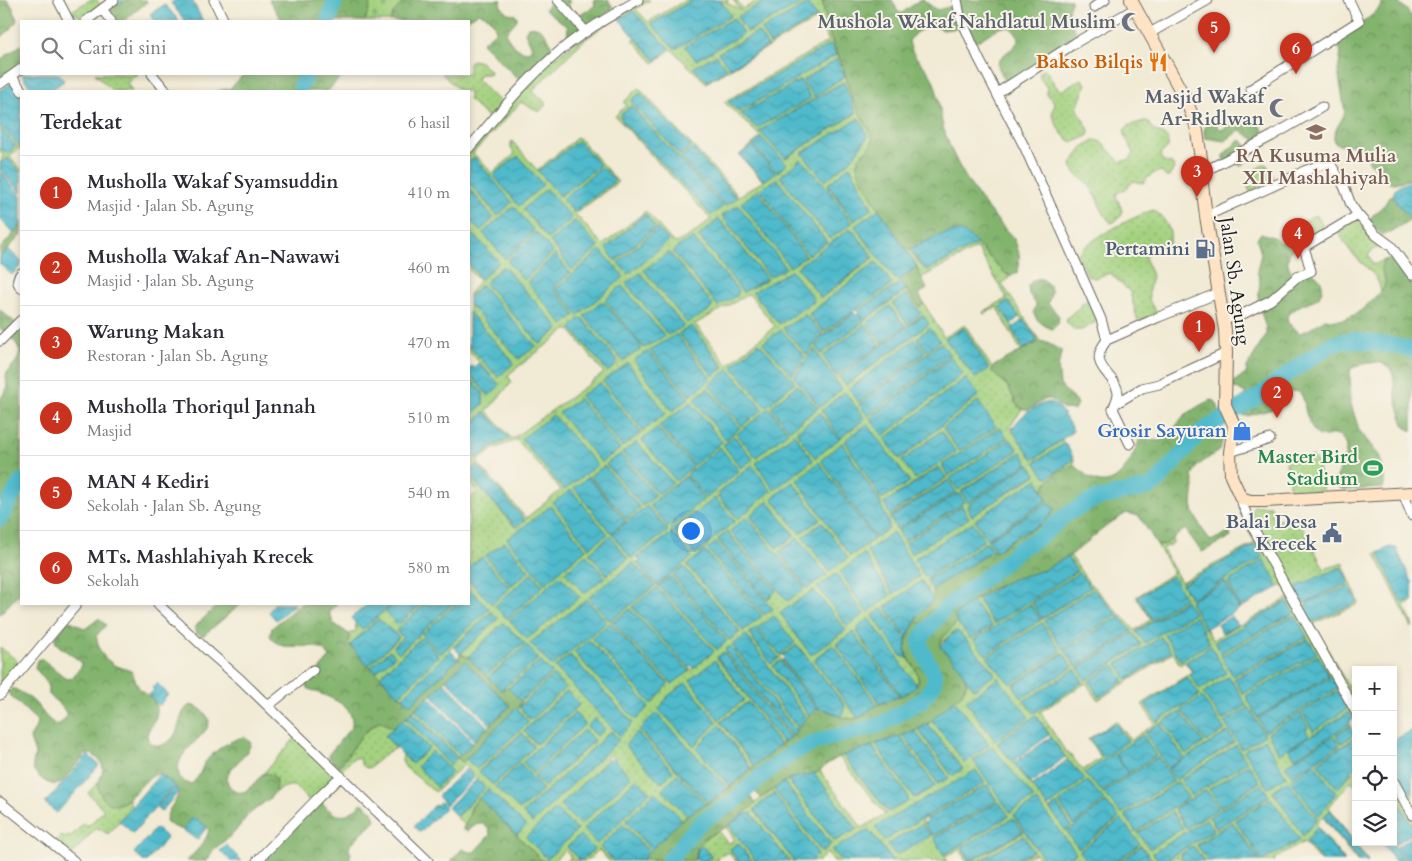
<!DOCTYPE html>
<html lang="id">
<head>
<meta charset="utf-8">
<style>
  :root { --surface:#fff; --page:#f7f7f7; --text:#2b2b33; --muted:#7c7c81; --line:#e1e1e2; --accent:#c8321e }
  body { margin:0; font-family:Cardo,serif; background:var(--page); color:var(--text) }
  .controls { position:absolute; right:15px; bottom:15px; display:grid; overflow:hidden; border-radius:0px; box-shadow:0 2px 8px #0003 }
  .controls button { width:45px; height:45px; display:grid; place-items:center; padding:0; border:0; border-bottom:1px solid var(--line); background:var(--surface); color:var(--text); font:25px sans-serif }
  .you { position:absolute; left:690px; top:530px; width:18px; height:18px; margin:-12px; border:4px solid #fff; border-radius:50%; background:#1a73e8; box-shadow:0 0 0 8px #1a73e833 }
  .badge { display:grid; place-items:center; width:32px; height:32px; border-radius:50%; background:var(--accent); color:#fff; font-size:16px; font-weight:700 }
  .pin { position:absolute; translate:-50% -41px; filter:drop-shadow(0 1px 2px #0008) }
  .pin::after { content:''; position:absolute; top:26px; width:18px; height:15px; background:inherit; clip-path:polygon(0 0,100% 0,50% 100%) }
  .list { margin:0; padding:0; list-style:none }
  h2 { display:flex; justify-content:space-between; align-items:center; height:65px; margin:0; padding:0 20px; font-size:21px }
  h2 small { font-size:16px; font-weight:400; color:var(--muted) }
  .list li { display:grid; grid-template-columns:32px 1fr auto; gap:15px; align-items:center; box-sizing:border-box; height:75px; padding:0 20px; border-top:1px solid var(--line) }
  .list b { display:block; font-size:19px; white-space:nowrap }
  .list p { margin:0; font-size:16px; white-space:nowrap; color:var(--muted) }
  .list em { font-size:16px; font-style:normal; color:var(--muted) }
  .icon { flex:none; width:28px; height:28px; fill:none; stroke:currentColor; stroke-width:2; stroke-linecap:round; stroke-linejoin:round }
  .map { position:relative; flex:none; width:1412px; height:861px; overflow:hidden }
  .search { position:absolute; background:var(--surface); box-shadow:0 2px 8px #0003; left:20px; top:20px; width:450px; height:55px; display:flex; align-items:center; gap:12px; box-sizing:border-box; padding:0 18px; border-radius:0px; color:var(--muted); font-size:19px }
  .panel { position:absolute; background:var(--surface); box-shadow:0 2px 8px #0003; left:20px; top:90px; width:450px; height:515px; border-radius:0px }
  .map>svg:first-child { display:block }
</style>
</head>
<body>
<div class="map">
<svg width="1412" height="861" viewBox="0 0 1412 861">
  <defs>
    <pattern id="grass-dots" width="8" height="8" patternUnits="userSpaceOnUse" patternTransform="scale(1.25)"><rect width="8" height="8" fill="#a4d280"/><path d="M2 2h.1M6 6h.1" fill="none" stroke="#8db46e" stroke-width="1.8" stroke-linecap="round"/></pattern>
    <pattern id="forest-crowns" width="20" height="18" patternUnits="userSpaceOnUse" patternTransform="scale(1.25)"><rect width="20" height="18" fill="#83b46e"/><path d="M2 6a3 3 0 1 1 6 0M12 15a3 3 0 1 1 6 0" fill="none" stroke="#6a925a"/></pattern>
    <pattern id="cemetery-stones" width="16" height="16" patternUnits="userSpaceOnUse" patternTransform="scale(1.25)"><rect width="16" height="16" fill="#a4d280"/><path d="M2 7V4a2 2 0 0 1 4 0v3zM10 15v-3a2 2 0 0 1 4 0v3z" fill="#8db46e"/></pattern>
    <pattern id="water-waves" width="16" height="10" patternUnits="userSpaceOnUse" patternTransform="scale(1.25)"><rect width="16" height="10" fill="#4fbacb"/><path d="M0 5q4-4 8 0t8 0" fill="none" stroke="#449fae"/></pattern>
  </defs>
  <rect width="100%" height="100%" fill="#f7f3e8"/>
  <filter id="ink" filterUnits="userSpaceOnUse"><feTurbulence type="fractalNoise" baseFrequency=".02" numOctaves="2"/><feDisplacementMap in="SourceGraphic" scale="10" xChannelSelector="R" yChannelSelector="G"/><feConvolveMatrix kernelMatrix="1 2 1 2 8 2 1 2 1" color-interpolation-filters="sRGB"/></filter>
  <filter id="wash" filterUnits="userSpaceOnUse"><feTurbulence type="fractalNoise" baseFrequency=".0096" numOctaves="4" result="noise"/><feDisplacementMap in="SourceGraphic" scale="20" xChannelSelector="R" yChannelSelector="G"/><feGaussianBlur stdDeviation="1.12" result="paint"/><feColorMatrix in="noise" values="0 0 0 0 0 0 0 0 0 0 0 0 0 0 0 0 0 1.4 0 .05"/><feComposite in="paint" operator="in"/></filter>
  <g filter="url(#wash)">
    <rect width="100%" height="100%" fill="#f1ead4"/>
    <path fill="url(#grass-dots)" stroke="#60774e" fill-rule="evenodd" d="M 90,0 L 97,0 L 102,7 L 83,21 L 77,14 L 70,12 Z
      M 638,0 L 650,0 L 636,9 L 648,22 L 686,0 L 693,0 L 651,24 L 731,16 L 720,0 L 729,0 L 726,2 L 741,11 L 733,0 L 736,0 L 743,9 L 759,0 L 767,0 L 738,17 L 747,32 L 806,0 L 823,0 L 823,8 L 832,42 L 843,66 L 852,98 L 873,138 C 872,150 860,154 856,165 L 879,209 L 856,226 L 900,283 L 857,311 L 856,309 L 892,284 L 876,262 L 809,314 L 824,332 L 853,312 L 854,313 L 822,336 L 816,346 L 821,354 L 864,321 L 858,314 L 859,313 L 865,320 L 906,290 L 919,307 L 924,304 L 944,337 L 965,325 L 992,368 L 992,371 L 1008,387 L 1016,404 L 1022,409 L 1010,427 L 1013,428 L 1013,431 L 1031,457 L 1036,458 L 1062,440 L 1065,444 L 1035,462 L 1049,477 L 1074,459 L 1074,465 L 1070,466 L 1046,483 L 1043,490 L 1041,485 L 976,520 L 987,539 L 1047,500 L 1048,502 L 989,540 L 996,552 L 992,551 L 987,542 L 927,581 L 935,594 L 933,600 L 921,581 L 885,607 L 907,637 L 907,640 L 882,608 L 901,656 L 908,658 C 913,666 921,675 917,685 L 900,663 L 897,657 L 859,629 L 857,632 L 901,696 L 899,696 L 853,632 L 836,644 L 880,704 L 877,705 L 833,645 L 814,660 L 858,718 L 848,719 L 841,717 L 845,705 L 797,645 L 780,657 L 819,709 L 817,709 L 781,661 L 773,666 L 809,716 L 806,718 L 746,635 L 732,645 L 798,728 L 796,731 L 730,646 L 726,650 L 792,737 L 790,738 L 724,652 L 717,658 L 783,743 L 780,745 L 748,702 L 721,722 L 754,766 L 751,768 L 719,725 L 696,748 L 730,787 L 728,789 L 656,713 L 639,731 L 708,803 L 706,804 L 677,775 L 662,790 L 687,815 L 682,819 L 655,792 L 626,821 L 651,850 L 649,852 L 623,824 L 600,847 L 613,861 L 609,861 L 599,850 L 587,861 L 581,861 L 594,849 L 567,847 L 580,861 L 574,861 L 572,859 L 567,861 L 571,857 L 565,850 L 553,861 L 543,861 L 517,835 L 526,826 L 488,789 L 471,807 L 468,820 L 464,824 L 456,817 L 485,788 L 464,765 L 435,792 L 405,767 L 402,761 L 403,755 L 412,764 L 429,748 L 402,720 L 406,718 L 450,764 L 457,757 L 413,712 L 415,709 L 460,756 L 458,758 L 463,762 L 466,759 L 477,769 L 528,722 L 516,708 L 519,707 L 521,701 L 551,673 L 540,661 L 508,688 L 501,690 L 538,659 L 527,646 L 488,677 L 486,675 L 525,643 L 503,623 L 468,657 L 460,654 L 498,619 L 491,612 L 450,650 L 403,697 L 399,696 L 439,656 L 422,637 L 380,676 L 376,672 L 394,656 L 390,650 L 371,667 L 368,666 L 399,638 L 378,619 L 350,645 L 348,643 L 350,637 L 349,634 L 356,631 L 355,622 L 362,629 L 392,604 L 395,604 L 385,612 L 398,625 L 421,604 L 425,604 L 396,631 L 403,637 L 399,653 L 452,604 L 456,604 L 423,634 L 489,609 L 470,590 L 469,592 L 469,581 L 492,604 L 482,557 L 469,567 L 469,499 L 478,492 L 469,481 L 469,475 L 515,527 L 477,465 L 469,471 L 469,466 L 474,462 L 469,456 L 469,450 L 477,459 L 492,446 L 509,439 L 485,412 L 469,427 L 469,418 L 483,404 L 483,393 L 469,377 L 469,373 L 489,396 L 500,385 L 469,351 L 469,346 L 498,377 L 514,363 L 469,312 L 469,304 L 519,358 L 481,285 L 469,297 L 469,294 L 479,281 L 469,270 L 469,265 L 481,279 L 499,262 L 469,230 L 469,219 L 480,231 L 493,218 L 469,189 L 469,183 L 498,215 L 474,158 L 469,163 L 469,148 L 549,61 ZM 633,11 L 656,61 L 635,38 L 633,40 L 654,63 L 671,49 L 706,83 L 817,19 L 829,41 L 724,102 L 761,137 L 739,155 L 763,181 L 739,196 L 639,88 L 624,102 L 626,106 L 615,116 L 711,219 L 694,233 L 676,243 L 671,240 L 646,211 L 603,245 L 575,214 L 618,182 L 578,137 L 537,170 L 512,141 L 511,143 L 511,148 L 515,154 L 492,173 L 473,153 L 521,102 L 539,112 L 547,104 L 533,90 L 583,41 L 616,17 L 619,19 ZM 830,44 L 836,55 L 738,112 ZM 843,82 L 856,113 L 786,158 L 760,131 ZM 631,106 L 723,207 L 620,116 ZM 859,119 L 868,136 L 856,152 ZM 692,148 L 737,197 L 737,198 L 725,205 L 681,158 ZM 801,159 L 823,185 L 780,177 ZM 850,166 L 872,208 L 854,221 L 829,187 L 828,184 ZM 738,205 L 770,277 L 722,216 ZM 645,214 L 655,227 L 616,261 L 606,248 ZM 719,219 L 767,279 L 767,280 L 743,292 L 699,236 ZM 850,229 L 853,230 L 873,257 L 872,259 L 821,298 L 797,268 ZM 503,266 L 557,326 L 557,330 L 540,344 L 485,283 ZM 791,271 L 813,302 L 779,324 L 754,292 ZM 570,273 L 553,288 L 553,290 L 527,282 ZM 749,294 L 775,326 L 728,365 L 695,324 ZM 922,315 L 929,324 L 846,385 L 840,377 ZM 582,318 L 619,363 L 608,371 L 571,328 ZM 692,326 L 724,367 L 713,376 L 679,333 ZM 566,330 L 570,330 L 604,373 L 512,439 L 487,411 L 512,382 L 508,376 L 509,374 ZM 915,339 L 924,353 L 858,402 ZM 941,343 L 868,415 L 859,404 ZM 951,357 L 883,435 L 870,418 ZM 708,388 L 739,428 L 726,440 L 694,399 ZM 979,395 L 900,459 L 885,439 ZM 579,399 L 619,449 L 620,449 L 559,413 ZM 517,440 L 561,490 L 526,518 L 477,462 L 493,449 ZM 842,443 L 879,500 L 889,525 L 888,530 ZM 1021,452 L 969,502 L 968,502 L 961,491 ZM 620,455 L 655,496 L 606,465 ZM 819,463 L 874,539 L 850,556 ZM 752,465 L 738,519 L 716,494 L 719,493 ZM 1030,465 L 1036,475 L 972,516 L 967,507 ZM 938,467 L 946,478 L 884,503 ZM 589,477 L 626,521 L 611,532 L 575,488 ZM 948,480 L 897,529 L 896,529 L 890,517 ZM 958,493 L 964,501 L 904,541 L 898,531 ZM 747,517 L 804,588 L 788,601 L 730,531 ZM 727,532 L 776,591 L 768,599 L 718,540 ZM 672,533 L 657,585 L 635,560 ZM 683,567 L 740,632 L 730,640 L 674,576 ZM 632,607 L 714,651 L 692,670 ZM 610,623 L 668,683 L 652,704 L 592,638 ZM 755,629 L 779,658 L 771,663 L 749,634 ZM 570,655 L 633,723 L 555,667 ZM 686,683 L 717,722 L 694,746 ZM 567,691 L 579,704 L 536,744 L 524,731 ZM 575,713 L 585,724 L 523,762 ZM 584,730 L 594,741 L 544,787 L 535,775 ZM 611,732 L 532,822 L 523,813 ZM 521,733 L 534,747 L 493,785 L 479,771 ZM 610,755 L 631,777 L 560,805 L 609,759 L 607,758 Z
      M 473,60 L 480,62 L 490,71 L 489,74 L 480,74 L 477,79 L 492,95 L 503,103 L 489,116 L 486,116 L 469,100 L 469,91 L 460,91 L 442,74 L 469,74 L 469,62 Z
      M 1045,69 L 1055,85 L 1061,91 L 1077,81 L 1082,79 L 1086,84 L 1077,108 L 1089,130 L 1088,136 L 1074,142 L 1070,141 L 1061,133 L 1052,115 L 1055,103 L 1047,95 L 1047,88 L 1040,78 L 1040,72 Z
      M 95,74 L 138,74 L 127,83 L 132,91 L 113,91 Z
      M 1144,121 L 1147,121 L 1154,131 C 1164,133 1169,137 1168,148 L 1161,153 L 1161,156 L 1164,162 L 1172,164 L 1174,168 L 1169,177 L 1166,177 L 1161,171 L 1152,174 L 1143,183 L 1133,181 L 1126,189 L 1117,193 L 1116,196 L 1122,210 L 1122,215 L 1114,222 L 1111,223 C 1101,213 1099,200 1091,188 C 1085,178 1073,176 1071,164 L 1085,145 L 1095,140 L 1101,142 L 1120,162 L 1130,159 L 1134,153 L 1126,138 L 1124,130 L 1128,126 Z
      M 0,126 L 21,147 L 21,150 L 19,148 L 10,156 L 21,169 L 21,173 L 8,159 L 6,159 L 0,164 L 3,155 L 0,152 L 0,148 L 5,152 L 16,146 L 0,129 Z
      M 1264,164 L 1267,165 L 1275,181 L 1250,192 L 1248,187 L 1256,182 L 1252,172 Z
      M 1153,210 C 1164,216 1174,232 1169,244 L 1145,255 L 1145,257 L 1152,276 C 1150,284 1147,295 1150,302 C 1152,307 1155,309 1157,313 L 1138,322 L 1130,292 L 1110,273 L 1095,278 L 1088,276 L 1077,255 C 1087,240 1135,216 1153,210 Z
      M 1315,215 L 1317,216 L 1326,230 L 1304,242 L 1296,227 Z
      M 1356,219 L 1374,240 L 1381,245 L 1368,254 L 1373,265 L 1387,259 C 1377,267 1384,273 1386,284 L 1381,291 C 1378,273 1363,266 1352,253 C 1347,247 1343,239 1338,232 Z
      M 977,244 L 1006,274 L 1011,276 L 1002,284 L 1040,341 L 1021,351 L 997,307 L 984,314 L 983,312 L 1007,298 L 977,248 L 921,278 L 916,265 L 904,247 C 915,252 918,267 928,270 ZM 1007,301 L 1037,339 L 1036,342 L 1023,349 L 1013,330 L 1013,327 L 1000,307 Z
      M 1088,299 L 1097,321 L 1082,330 L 1075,330 L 1067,323 L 1066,319 Z
      M 1312,456 L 1317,462 L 1323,491 L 1290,491 L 1286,462 Z
      M 1243,506 L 1251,511 L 1254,506 L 1271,506 L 1272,517 L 1276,520 L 1298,518 L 1324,569 L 1344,563 L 1344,567 L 1359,602 L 1357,605 L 1313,624 L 1356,700 L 1356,720 L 1349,712 L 1295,758 L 1350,723 L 1350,726 L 1336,735 L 1341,743 L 1356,733 L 1356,740 L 1354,738 L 1317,763 L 1338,789 L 1356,766 L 1356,775 L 1353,779 L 1356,783 L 1356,787 L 1351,781 L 1329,807 L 1368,861 L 1330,810 L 1324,817 L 1359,861 L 1357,861 L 1322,816 L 1316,825 L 1345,861 L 1306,842 L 1323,861 L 1320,861 L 1304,842 L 1274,859 L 1275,861 L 1260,861 L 1232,822 L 1197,844 L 1208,861 L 1204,861 L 1193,846 L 1180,855 L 1184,861 L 1181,861 L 1177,857 L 1170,861 L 1164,861 L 1214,830 L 1153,853 L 1159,861 L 1153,861 L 1141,846 L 1121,861 L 1117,861 L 1140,844 L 1080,851 L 1087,861 L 1080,861 L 1078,858 L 1072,861 L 1063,861 L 1076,853 L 1014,816 L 1045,861 L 1041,861 L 1035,853 L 1021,861 L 1015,861 L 1033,851 L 1024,836 L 982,861 L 971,861 L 1023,833 L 962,847 L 969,861 L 966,861 L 959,849 L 945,858 L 947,861 L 893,861 L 869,830 L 832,850 L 842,861 L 834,861 L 827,853 L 819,861 L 811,861 L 818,853 L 754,810 L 794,861 L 789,861 L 751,813 L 742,815 L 755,803 L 774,789 L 822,852 L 831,844 L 784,782 L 788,780 L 835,841 L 856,829 L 814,773 L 820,771 L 862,828 L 885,814 L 839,757 L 843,755 L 888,812 L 908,800 L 906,797 L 908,796 L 872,746 L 875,744 L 914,798 L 935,786 L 900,736 L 903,735 L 938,784 L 949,778 L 915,731 L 918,729 L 952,776 L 963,769 L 928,724 L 932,720 L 965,762 L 989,744 L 954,700 C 961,695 967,689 966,680 L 974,689 L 994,672 L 959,632 L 955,631 L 940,644 C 943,634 952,630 957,622 L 971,639 L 992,626 L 972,601 L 977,599 L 979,603 L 1077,572 L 1067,557 L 1070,555 L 1087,580 L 1135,630 L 1151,619 L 1136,597 L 1173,573 L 1158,546 L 1166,544 L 1173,538 L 1173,543 L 1163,549 L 1163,550 L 1181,582 L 1255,543 L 1247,528 L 1252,525 ZM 1255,545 L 1190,598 L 1182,584 ZM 1264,561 L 1279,587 L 1284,586 L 1290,597 L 1243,624 L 1237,625 L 1213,640 L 1190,601 L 1225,582 L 1239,609 L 1240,608 L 1228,582 ZM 1342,569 L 1348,580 L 1347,583 L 1306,602 ZM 1079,574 L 1091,587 L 1042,619 L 1032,602 ZM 1186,600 L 1194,613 L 1136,632 L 1136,631 ZM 1030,604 L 1040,620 L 986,655 ZM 1295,615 L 1307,637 L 1233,676 L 1222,656 ZM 1119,616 L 1131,631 L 1076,665 L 1065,650 ZM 1133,633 L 1141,645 L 1086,680 L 1078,667 ZM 1161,637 L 1170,652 L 1128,679 ZM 1308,639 L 1243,694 L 1235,678 ZM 1062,653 L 1072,667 L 1022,698 L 1013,685 ZM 1173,653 L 1180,665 L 1185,662 L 1192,672 L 1142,704 L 1155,724 L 1131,740 L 1116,721 L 1088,739 L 1101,758 L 1083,770 L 1068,752 L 1066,752 L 1040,712 L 1086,683 L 1098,700 ZM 1318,656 L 1329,676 L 1257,717 L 1318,655 ZM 1083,681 L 1034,713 L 1024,701 ZM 1036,715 L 1065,757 L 1085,779 L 1051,804 L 1053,807 L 1057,805 L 1071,826 L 1066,830 L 1014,763 L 1012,762 ZM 1227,732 L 1234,743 L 1176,779 L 1169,769 ZM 1178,782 L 1188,798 L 1136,831 L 1125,815 ZM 987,785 L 997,801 L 932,836 L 924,823 L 922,823 L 922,821 L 924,819 L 926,819 ZM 1269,796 L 1215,829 L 1213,826 L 1215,825 L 1209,817 ZM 999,802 L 1009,816 L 944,855 L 934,838 Z
      M 1380,552 L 1403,603 L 1412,599 L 1412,601 L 1404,607 L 1412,623 L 1412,628 L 1375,554 Z
      M 0,647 L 25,667 L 0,688 Z
      M 380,721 L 394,728 L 385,736 L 396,748 L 388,752 L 369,768 C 363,768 360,763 360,758 C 351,756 349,764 343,769 L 338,768 L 338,765 L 341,764 L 363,734 Z
      M 298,735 L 341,776 L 313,802 C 293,793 302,777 275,792 L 276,779 L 265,773 L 261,776 Z
      M 1393,765 L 1407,791 L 1412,792 L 1412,825 L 1398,801 L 1393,804 L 1393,801 L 1397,799 L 1393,793 Z
      M 98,782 L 98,786 L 114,804 L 124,802 L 129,799 L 131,807 L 111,831 L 108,834 L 98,828 L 95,829 L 70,857 L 52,844 L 60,837 L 71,836 L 83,824 L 89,825 L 103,811 L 103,809 L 88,793 Z
      M 729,825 L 756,861 L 752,861 L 738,843 L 730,849 L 738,861 L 735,861 L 729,852 L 716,858 L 718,861 L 703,861 L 712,857 L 700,844 L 705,838 L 718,831 L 728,844 L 735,840 L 726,827 Z"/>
    <path fill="url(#forest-crowns)" stroke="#506845" d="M 0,0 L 8,0 L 13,8 L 17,20 L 11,29 L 0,38 Z
      M 125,0 L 146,0 L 147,2 L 124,21 L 111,21 L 105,14 Z
      M 269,0 L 369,0 L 370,8 L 365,21 L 282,21 Z
      M 405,0 L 502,0 L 500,5 L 507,13 L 515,14 L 517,17 L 517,20 L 506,32 C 507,42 519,52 528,52 L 532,47 L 525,33 L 528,27 C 543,23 552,42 553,54 L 521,82 L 482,43 L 496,31 C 495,22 487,14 478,13 L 465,21 L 390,21 L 394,12 Z
      M 552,0 L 569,0 L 569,6 L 572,17 C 581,14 588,12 595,5 L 594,0 L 608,0 L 613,7 L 612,10 L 568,40 L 567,38 L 568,27 L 545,9 Z
      M 823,0 L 892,0 L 898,12 L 902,13 L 920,0 L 923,0 L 937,10 L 953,6 L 957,2 L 957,0 L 1071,0 L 1071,2 C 1064,15 1072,23 1077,35 L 1075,43 L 1006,83 C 1004,78 999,70 998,65 C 998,51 1029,47 1014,31 C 1011,28 1008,26 1004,27 C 993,28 984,40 973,42 L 959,28 L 943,30 L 931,25 L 915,33 L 909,41 C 911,58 927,65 933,80 C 940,96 939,116 945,133 C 959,175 984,206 1014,239 C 1019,250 1022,262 1017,273 L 1011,276 L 1006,274 L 970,237 L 937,236 L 912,248 L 908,249 L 904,247 C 896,234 854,175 857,163 C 859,153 872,150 873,138 L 852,98 L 843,66 L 825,24 C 827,16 823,8 823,0 Z
      M 1383,0 C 1397,0 1404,5 1412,17 L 1412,179 L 1394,183 L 1389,182 L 1370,163 L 1364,150 L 1357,145 L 1339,145 L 1334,142 C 1332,129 1342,123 1345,112 L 1338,71 L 1341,53 L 1337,39 C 1348,31 1381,14 1383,0 Z
      M 21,45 L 21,69 L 0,84 L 0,60 Z
      M 244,74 L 343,74 L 328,91 L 217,91 L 231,88 Z
      M 1254,118 L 1257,119 L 1263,130 C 1263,135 1259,139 1255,140 L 1240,130 L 1225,141 L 1205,138 C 1203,131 1204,125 1211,122 L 1216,124 L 1221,130 L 1237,122 L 1243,123 Z
      M 1240,140 L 1246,144 L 1244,155 L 1247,161 L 1242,166 L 1238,165 L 1237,161 L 1224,159 L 1224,156 L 1226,152 Z
      M 1393,195 L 1397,202 L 1410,217 L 1410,220 L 1383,236 L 1367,221 L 1385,204 L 1389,197 Z
      M 21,225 L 21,235 L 0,257 L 0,249 Z
      M 1261,233 L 1273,237 L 1281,243 L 1290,239 L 1294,241 L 1295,247 C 1285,257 1286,265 1294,275 L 1311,271 C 1322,279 1326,286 1318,298 L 1301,305 L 1287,315 L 1288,323 L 1300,333 L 1310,329 L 1325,319 C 1345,324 1360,313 1373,299 C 1377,294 1384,291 1385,284 C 1387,274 1372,264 1391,258 L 1395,261 L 1412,283 L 1412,431 L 1405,427 C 1401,416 1397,405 1395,393 C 1394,386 1395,377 1391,370 C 1383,357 1363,364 1352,368 L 1350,371 L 1351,404 L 1359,430 L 1380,457 L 1384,475 L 1384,485 L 1383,488 L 1348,490 L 1341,489 L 1335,483 C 1338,470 1353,452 1342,438 C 1334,428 1322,444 1314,431 C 1311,426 1308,419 1306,413 C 1304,405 1305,398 1299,392 C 1281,388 1285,402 1274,408 C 1271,410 1266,411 1262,412 C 1251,415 1242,420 1233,409 L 1246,393 L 1232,387 C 1233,380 1240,378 1246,374 L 1247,367 L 1266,335 L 1266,328 L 1258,302 L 1260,281 L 1257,271 L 1261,254 L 1257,239 Z
      M 916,267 L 927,289 L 919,294 L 924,304 L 919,307 L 900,280 Z
      M 1038,279 L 1042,279 C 1055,288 1051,292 1048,304 L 1059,316 L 1058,324 L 1052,329 C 1046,327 1034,320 1034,312 C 1034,310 1036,307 1036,304 L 1029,294 L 1028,286 L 1033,280 Z
      M 0,310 L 17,324 L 21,320 L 21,592 L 0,614 L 0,400 L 7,388 L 6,375 C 8,370 12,367 15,363 C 28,348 11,339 0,328 Z
      M 1040,341 C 1048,342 1053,347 1061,350 L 1062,354 L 1058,366 L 1060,385 L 1077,403 L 1074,410 L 1064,409 L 1051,399 L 1046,399 L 1028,410 C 1015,410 1014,397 1009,388 C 1005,381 996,377 992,371 L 994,366 L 999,363 Z
      M 1211,400 L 1215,401 L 1218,406 L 1223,438 L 1220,450 L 1197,466 L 1192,476 L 1194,485 L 1192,504 L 1194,514 L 1202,529 L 1211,541 L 1229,532 L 1231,537 L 1202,552 L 1185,529 L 1166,544 L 1158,546 L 1139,516 L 1127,513 C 1101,526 1082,550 1056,565 C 1038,575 1017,577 998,586 C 982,593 967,604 955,617 L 957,622 C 952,631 941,634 940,646 L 960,667 L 965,676 L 966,683 L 962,694 L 950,703 L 933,720 L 915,731 L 839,757 L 827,764 L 820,771 L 809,776 L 790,778 L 761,798 L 754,791 L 749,795 L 755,803 L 753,806 L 726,827 L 705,838 L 698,847 L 694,861 L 641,861 L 658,841 L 682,819 L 693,810 L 721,796 L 760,761 L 791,737 L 804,720 L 817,709 L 822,708 L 841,717 L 854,719 L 861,717 L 877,705 L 906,694 L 917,685 L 919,680 L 916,671 L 905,651 L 908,634 L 918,616 L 934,597 L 932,589 L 992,551 L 996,552 L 1015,537 L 1039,526 L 1048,502 L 1043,490 C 1048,478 1061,468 1074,465 C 1081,470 1088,478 1096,481 C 1119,489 1133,457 1139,440 C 1147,435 1154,444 1162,440 C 1171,435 1176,424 1184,417 C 1191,410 1202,404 1211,400 Z
      M 218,604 L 241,604 L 204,635 L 202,636 L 195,632 L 196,626 Z
      M 300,604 L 337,604 L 329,611 L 333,623 L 349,634 L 350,637 L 348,643 L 368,665 L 371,667 L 399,696 L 403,697 L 410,705 L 458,659 L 460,654 L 468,657 L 501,690 L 508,688 L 521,701 L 519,707 L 463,762 L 457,758 L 510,706 L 465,661 L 431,695 L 394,728 L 380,721 C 363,729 353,749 341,764 C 334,765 329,761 329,754 L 352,726 C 355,702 323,696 307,688 L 305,685 L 330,657 C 314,633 287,660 270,636 L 272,628 Z
      M 98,619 L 100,619 L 106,625 L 96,636 L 100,651 L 105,658 L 114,665 L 131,671 C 135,677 135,683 140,689 C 145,695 154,697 156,706 C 156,709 157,715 156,717 C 151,728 138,739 158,746 C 185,740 174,715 190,705 C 195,706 200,708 204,712 C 206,714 209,719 209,722 C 209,736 172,752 179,775 C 181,781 186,783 191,784 C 202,776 200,768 207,760 C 214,751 233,738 245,737 L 251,743 C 248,753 242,756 236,764 C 232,768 229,773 226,778 C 228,787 237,797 247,790 C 254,785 258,777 265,773 L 273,775 L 276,783 L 275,792 L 270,798 L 248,815 L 234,833 L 213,850 L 207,861 L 187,861 C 195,852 207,842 209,829 L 193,817 L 183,830 L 172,826 L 166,821 C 167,809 176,803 179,792 L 174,785 L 160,774 C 142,773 123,823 103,798 C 87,777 118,773 92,754 L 86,754 L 61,783 C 52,788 39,779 34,770 C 31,765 35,759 35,754 C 34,748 31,744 30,738 L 36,727 L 37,721 L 8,693 L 12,688 C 20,691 31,698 36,704 C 43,712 47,720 57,725 C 79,714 55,703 48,693 L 48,684 L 35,668 L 36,663 L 39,659 L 42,659 L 67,679 L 72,678 L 81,667 L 81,662 L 59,646 L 56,643 L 55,638 L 68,621 L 73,622 L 85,629 Z
      M 479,798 L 543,861 L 451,861 L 462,849 L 469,852 L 474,852 L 490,835 L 489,829 L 483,824 L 477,823 L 467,831 L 463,830 C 463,825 466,824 468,818 C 471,810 472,805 479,798 Z
      M 320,800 C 337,821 344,819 362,803 L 372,811 L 375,820 L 350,845 L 349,850 L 351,853 L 349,861 L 264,861 L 263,858 Z"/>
    <path fill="url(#cemetery-stones)" stroke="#60774e" d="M 369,0 L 405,0 L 394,12 L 390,21 L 365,21 L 370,8 Z"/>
    <path fill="url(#water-waves)" stroke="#366b74" d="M 175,0 L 192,0 L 203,21 L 185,21 L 171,3 Z
      M 693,0 L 720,0 L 731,16 L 675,49 L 651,24 Z
      M 767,0 L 806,0 L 806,1 L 747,32 L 737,17 Z
      M 808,4 L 817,17 L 770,44 L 761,30 Z
      M 164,5 L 167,7 L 179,21 L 155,21 L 151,17 L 151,13 Z
      M 633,11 L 669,48 L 656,61 L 619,19 Z
      M 734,18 L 743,34 L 696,60 L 685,46 Z
      M 758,32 L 768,46 L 730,68 L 718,53 Z
      M 831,44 L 836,55 L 739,112 L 728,102 Z
      M 716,55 L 727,69 L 707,81 L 693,68 Z
      M 837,59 L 845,76 L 814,97 L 803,80 Z
      M 23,74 L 59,74 L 64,81 L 50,91 L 32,91 L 22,75 Z
      M 800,80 L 811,98 L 757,128 L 741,114 Z
      M 844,82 L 856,113 L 785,158 L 759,131 Z
      M 12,83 L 21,96 L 21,147 L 0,126 L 0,90 Z
      M 640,93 L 691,146 L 680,156 L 632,103 L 632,100 Z
      M 631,106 L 723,207 L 711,215 L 623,122 L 620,116 Z
      M 859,118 L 868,136 L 852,159 L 825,181 L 802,153 Z
      M 0,129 L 16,145 L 8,154 L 0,148 Z
      M 762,138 L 787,164 L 777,173 L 753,145 Z
      M 578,141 L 600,165 L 560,196 L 538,171 Z
      M 752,146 L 775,173 L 764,181 L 740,155 Z
      M 692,148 L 737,198 L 725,206 L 681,158 Z
      M 518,156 L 543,185 L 519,206 L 493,175 Z
      M 474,157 L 512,202 L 498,216 L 469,183 L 469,163 Z
      M 6,159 L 10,160 L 21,173 L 21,193 L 0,170 L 0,164 Z
      M 801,159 L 828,189 L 852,223 L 830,239 L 780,177 Z
      M 850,166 L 872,208 L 854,221 L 828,184 Z
      M 602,167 L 615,181 L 574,212 L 562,199 Z
      M 0,172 L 21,196 L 21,225 L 13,233 L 0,218 Z
      M 777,179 L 827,242 L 808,255 L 760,189 Z
      M 1412,181 L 1412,217 L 1410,217 C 1393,201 1383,189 1412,181 Z
      M 469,189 L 494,218 L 480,231 L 469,219 Z
      M 546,189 L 572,218 L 548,239 L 523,209 Z
      M 758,190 L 806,256 L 790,267 L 741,203 Z
      M 738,205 L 786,268 L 770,277 L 722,216 Z
      M 514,206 L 534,231 L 505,259 L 483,233 Z
      M 879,209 L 916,265 L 916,267 L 900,280 L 895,279 L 856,228 L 855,226 Z
      M 645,214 L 655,227 L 616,261 L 606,248 Z
      M 719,219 L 767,279 L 743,292 L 699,236 Z
      M 575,221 L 599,247 L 572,270 L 550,241 Z
      M 657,228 L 669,241 L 628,274 L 618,263 Z
      M 850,229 L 853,230 L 873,257 L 821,298 L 797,267 Z
      M 469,230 L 499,262 L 481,279 L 469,265 Z
      M 956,231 C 966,232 970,237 977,244 L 928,270 L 924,268 L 910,249 L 937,236 Z
      M 536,232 L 553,252 L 524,280 L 507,261 Z
      M 693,238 L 738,290 L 738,295 L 718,306 L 673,252 L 676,248 Z
      M 8,249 L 21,261 L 21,265 L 12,275 L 0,264 L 0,257 Z
      M 600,250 L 624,277 L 578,315 L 556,289 Z
      M 669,252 L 713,305 L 710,310 L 687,323 L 644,270 Z
      M 555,254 L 570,273 L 553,288 L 575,315 L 563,325 L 527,282 Z
      M 876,262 L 892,284 L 824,332 L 809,314 Z
      M 503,266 L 558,327 L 557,330 L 540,344 L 485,283 Z
      M 791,271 L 812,296 L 814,301 L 779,324 L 753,292 Z
      M 640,273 L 684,326 L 668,335 L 626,283 Z
      M 900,283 L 906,290 L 865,320 L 857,311 Z
      M 482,285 L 536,346 L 519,359 L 469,304 L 469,297 Z
      M 622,286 L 665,336 L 644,348 L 605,300 Z
      M 906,294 L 921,313 L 907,324 L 893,304 Z
      M 603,301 L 641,346 L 640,350 L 623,361 L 584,316 Z
      M 1006,302 L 1009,302 L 1019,317 L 1011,324 L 1000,307 Z
      M 890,306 L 905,326 L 882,343 L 867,323 Z
      M 469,312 L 514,363 L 498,377 L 469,346 Z
      M 854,313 L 856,315 L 858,314 L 864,321 L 821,354 L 815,346 L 822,337 Z
      M 806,315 L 822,333 L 807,355 L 783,328 Z
      M 923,315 L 929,324 L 846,385 L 839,377 Z
      M 581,317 L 618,361 L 615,363 L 616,365 L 608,372 L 571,328 Z
      M 1022,321 L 1024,321 L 1037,339 L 1036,342 L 1023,349 L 1012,328 Z
      M 865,324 L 880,345 L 836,376 L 823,356 Z
      M 692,326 L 724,368 L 713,376 L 679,333 Z
      M 930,328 L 940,341 L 927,351 L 917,338 Z
      M 964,328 L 989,369 L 975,378 L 945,339 Z
      M 781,330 L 805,357 L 792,375 L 763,343 Z
      M 677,334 L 711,379 L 690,396 L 650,350 Z
      M 915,339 L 925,352 L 858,402 L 849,389 Z
      M 759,343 L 795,382 L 766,407 L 732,366 Z
      M 941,343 L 950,355 L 868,416 L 859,404 Z
      M 814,349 L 842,389 L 820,407 L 794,377 Z
      M 648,351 L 689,398 L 672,411 L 634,360 Z
      M 951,357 L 963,374 L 883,436 L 870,418 Z
      M 478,363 L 500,385 L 489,396 L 469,373 L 469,368 L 471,366 L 474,368 Z
      M 628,363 L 666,413 L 643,431 L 603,381 Z
      M 729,369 L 763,409 L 742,426 L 709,385 Z
      M 469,377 L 483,393 L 483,404 L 469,418 Z
      M 965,378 L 979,395 L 900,459 L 885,439 Z
      M 600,383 L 641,433 L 622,447 L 580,396 Z
      M 797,385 L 818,408 L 789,430 L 771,407 Z
      M 708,388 L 740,428 L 725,440 L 694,399 Z
      M 845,392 L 865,419 L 840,438 L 822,410 Z
      M 579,399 L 620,449 L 601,462 L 559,413 Z
      M 978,401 L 996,427 L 959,451 L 943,428 Z
      M 691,402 L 722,442 L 694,465 L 659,426 Z
      M 1050,402 L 1058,406 L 1073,430 L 1072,432 L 1036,458 L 1033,459 L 1013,431 L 1013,428 C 1019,416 1037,404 1050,402 Z
      M 769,408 L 788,432 L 756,457 L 737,434 Z
      M 485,412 L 510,439 L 492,446 L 477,459 L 469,450 L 469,427 Z
      M 820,413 L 839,439 L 815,458 L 796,432 Z
      M 553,415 L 597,465 L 564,490 L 521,439 Z
      M 867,424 L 910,482 L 881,499 L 845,441 Z
      M 1000,427 L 1007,438 L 948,476 L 942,465 Z
      M 657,428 L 693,466 L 676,481 L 642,440 Z
      M 941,431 L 956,452 L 915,479 L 902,461 Z
      M 794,434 L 813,460 L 774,490 L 756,463 Z
      M 734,436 L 753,459 L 741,468 L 723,445 Z
      M 1010,439 L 1018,450 L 958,490 L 950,478 Z
      M 637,442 L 673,483 L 658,494 L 622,453 Z
      M 842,443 L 879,500 L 889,525 L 888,529 L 875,538 L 821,460 Z
      M 1064,444 L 1067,446 L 1074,459 L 1049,477 L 1045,476 L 1035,462 Z
      M 720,447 L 739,471 L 706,498 L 687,474 Z
      M 1021,452 L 1028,463 L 968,503 L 961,492 Z
      M 620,454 L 656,496 L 642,506 L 606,464 Z
      M 819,462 L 874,539 L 850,556 L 797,480 Z
      M 1029,464 L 1036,474 L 972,516 L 967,506 Z
      M 477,465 L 525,520 L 516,527 L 469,475 L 469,471 Z
      M 752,465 L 771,491 L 738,519 L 718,496 L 720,495 L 719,493 Z
      M 604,466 L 640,508 L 627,519 L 590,476 Z
      M 939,467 L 946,478 L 890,515 L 884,503 Z
      M 686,476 L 704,499 L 668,527 L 650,505 Z
      M 588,477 L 626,521 L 611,533 L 574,488 Z
      M 1037,479 L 1047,500 L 987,539 L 975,520 Z
      M 949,480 L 956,492 L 897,529 L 890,518 Z
      M 793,482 L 820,519 L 800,534 L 772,498 Z
      M 571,490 L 608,534 L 589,548 L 553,503 Z
      M 958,493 L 965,502 L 904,541 L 898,530 Z
      M 715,498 L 735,521 L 695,554 L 674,530 Z
      M 768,501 L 795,536 L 777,549 L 750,516 Z
      M 1048,502 L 1053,506 L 1054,510 C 1045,526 1029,529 1015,537 C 1008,541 1002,547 996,552 L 988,540 Z
      M 551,506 L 586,549 L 545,584 L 507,539 Z
      M 647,506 L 668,531 L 631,558 L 612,534 Z
      M 962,506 L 969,518 L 911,554 L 905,543 Z
      M 747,517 L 805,588 L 787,601 L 730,531 Z
      M 822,522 L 848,558 L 829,571 L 803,537 Z
      M 973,522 L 984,540 L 926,578 L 914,559 Z
      M 727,532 L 776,591 L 767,599 L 718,539 Z
      M 893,532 L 919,576 L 893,594 L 867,551 Z
      M 672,533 L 692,557 L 657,586 L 637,563 L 640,560 L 638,557 Z
      M 610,536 L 628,559 L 607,575 L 589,553 Z
      M 798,538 L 827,575 L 807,588 L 779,552 Z
      M 505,542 L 529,571 L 511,586 L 485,556 Z
      M 717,542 L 773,609 L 764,615 L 707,549 Z
      M 987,542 L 992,551 L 932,589 L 927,580 Z
      M 1255,545 L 1263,558 L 1191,599 L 1182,584 Z
      M 1390,547 L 1396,548 L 1412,582 L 1412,599 L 1403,603 L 1401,601 L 1379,554 L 1380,552 Z
      M 705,551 L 762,616 L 743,631 L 687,565 Z
      M 864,554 L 890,595 L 867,613 L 840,572 Z
      M 586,555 L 605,577 L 585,593 L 565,572 Z
      M 482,557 L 510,588 L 492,604 L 469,581 L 469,567 Z
      M 1067,557 L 1077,571 L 994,624 L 977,599 L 1010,580 L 1044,570 Z
      M 1264,560 L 1279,587 L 1240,608 L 1228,582 Z
      M 633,563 L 655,586 L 610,621 L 589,597 Z
      M 684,567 L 740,632 L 729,640 L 673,576 Z
      M 1341,567 L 1348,580 L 1348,583 L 1307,602 L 1301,601 L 1296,591 L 1298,586 Z
      M 532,573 L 543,586 L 507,619 L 495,606 Z
      M 1079,573 L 1091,587 L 1042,619 L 1032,602 Z
      M 836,574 L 864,614 L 847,626 L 818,587 Z
      M 560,576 L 580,597 L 527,639 L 509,620 Z
      M 1173,576 L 1185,598 L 1152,619 L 1138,597 Z
      M 671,577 L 727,641 L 717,650 L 659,586 Z
      M 921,581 L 933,600 L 918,616 L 907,637 L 885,607 Z
      M 1225,582 L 1239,609 L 1205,629 L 1190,601 Z
      M 1349,586 L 1357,600 L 1356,603 L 1315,621 L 1311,620 L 1304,608 L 1307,603 Z
      M 657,588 L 714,651 L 694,668 L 691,665 L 689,667 L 632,607 Z
      M 1093,589 L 1117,614 L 1063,649 L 1044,621 Z
      M 471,590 L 489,609 L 440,654 L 422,634 L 456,604 L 469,604 L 469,592 Z
      M 814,590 L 846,630 L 811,655 L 780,613 Z
      M 587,599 L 607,622 L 552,666 L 530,643 Z
      M 1186,600 L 1194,613 L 1145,643 L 1136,632 Z
      M 972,601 L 992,626 L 971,639 L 957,622 L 955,617 L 960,610 Z
      M 1287,601 L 1294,613 L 1221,653 L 1215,642 Z
      M 274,604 L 295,604 L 276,620 L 269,612 Z
      M 368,604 L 392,604 L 362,630 L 351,618 Z
      M 395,604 L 421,604 L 398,625 L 385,612 Z
      M 425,604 L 452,604 L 399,653 L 393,647 L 403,637 L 396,631 Z
      M 1030,604 L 1041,620 L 986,655 L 974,640 Z
      M 882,608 L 907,640 L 905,651 L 908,658 L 901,656 L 873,616 Z
      M 630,609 L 690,671 L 672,684 L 612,622 Z
      M 491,612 L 498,619 L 460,654 L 454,647 Z
      M 1295,615 L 1307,637 L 1233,676 L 1221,656 Z
      M 774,616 L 795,643 L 780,655 L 757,628 Z
      M 1119,616 L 1132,631 L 1076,666 L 1065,650 Z
      M 1195,616 L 1210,643 L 1181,661 L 1164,635 Z
      M 1232,616 L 1237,625 L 1222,633 L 1217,625 Z
      M 378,619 L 399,637 L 368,666 L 350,645 Z
      M 869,619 L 898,657 L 900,663 L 917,685 L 912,690 L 901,696 L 857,632 L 859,629 L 860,625 Z
      M 503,623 L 525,643 L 486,675 L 468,657 Z
      M 610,623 L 668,684 L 652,704 L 591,638 Z
      M 1042,623 L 1061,651 L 1010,684 L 987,657 Z
      M 755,628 L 779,658 L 771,664 L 749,633 Z
      M 955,631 L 959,632 L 994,672 L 994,675 L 975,689 L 966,680 L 960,667 L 940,646 Z
      M 853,632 L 899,696 L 880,704 L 836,644 Z
      M 1133,633 L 1141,645 L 1086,680 L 1078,668 Z
      M 746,635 L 806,718 L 798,728 L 732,645 Z
      M 422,637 L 439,656 L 399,696 L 380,676 Z
      M 1161,637 L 1171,652 L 1127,679 L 1117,664 Z
      M 1308,639 L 1317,653 L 1243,694 L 1234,679 Z
      M 589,640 L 649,706 L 636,720 L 574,652 Z
      M 527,645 L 538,659 L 501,690 L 488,677 Z
      M 797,645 L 845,705 L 841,717 L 827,710 L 819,709 L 783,660 L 785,658 L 783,655 Z
      M 833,645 L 877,705 L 861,717 L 858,718 L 814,660 Z
      M 730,646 L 796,731 L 792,737 L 725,650 Z
      M 1211,646 L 1226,673 L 1200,689 L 1190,675 L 1193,672 L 1186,662 Z
      M 390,650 L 395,656 L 376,672 L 371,667 Z
      M 450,650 L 458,659 L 410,705 L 403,697 Z
      M 724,652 L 790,738 L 783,743 L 717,657 Z
      M 1063,653 L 1073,667 L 1022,698 L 1013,685 Z
      M 570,655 L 633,723 L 620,736 L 555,667 Z
      M 1318,655 L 1329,676 L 1257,717 L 1246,696 Z
      M 715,660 L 744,700 L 719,720 L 690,680 Z
      M 465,661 L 510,706 L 490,724 L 446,680 Z
      M 540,661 L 552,673 L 521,701 L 508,688 Z
      M 780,661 L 817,709 L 809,716 L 773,666 Z
      M 1114,665 L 1124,681 L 1099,697 L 1089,681 Z
      M 1075,669 L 1083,682 L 1034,713 L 1024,701 Z
      M 553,675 L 565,688 L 531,720 L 519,707 Z
      M 1229,676 L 1247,706 L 1222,720 L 1203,693 Z
      M 1187,677 L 1200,695 L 1157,722 L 1145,704 Z
      M 1331,677 L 1338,688 L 1265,732 L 1258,718 Z
      M 998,678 L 1029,717 L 995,741 L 966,701 Z
      M 444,682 L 488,727 L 474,740 L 431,695 Z
      M 157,683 L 168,694 L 159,706 L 149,695 L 154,690 L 152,688 Z
      M 686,683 L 717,722 L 694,746 L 659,710 L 668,696 Z
      M 567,691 L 580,704 L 537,744 L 524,731 Z
      M 1338,691 L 1347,709 L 1313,731 L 1302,712 Z
      M 428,697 L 473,742 L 460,756 L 415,709 Z
      M 1202,697 L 1225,730 L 1206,742 L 1181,710 Z
      M 954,700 L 989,744 L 965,763 L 932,720 Z
      M 748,702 L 780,745 L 754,766 L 721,722 Z
      M 516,708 L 529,722 L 477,769 L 466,759 Z
      M 1249,708 L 1265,735 L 1242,749 L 1224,722 Z
      M 413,712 L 457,758 L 450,765 L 406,718 Z
      M 1180,712 L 1204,743 L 1186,754 L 1163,722 Z
      M 1349,712 L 1354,719 L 1350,721 L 1350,723 L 1295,758 L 1289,749 Z
      M 575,713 L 585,724 L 533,774 L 523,762 Z
      M 656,713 L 728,789 L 708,803 L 639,730 Z
      M 1300,713 L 1308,727 L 1306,730 L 1309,735 L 1279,754 L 1268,733 Z
      M 1036,715 L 1049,735 L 1012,762 L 997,743 Z
      M 595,718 L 605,729 L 597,736 L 587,726 Z
      M 402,720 L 429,748 L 412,764 L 385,736 Z
      M 1115,723 L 1128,741 L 1103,758 L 1090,739 Z
      M 1160,723 L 1184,757 L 1168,768 L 1145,733 Z
      M 928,724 L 963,769 L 952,776 L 918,729 Z
      M 719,725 L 751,768 L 730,787 L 696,748 Z
      M 1350,726 L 1355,735 L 1341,743 L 1336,734 Z
      M 584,730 L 594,740 L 544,787 L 534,776 Z
      M 611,731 L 619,740 L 532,823 L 523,813 Z
      M 915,731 L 949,778 L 938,784 L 903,735 Z
      M 1410,731 L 1412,731 L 1412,792 L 1408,793 L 1393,765 L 1393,741 Z
      M 637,732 L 673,771 L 661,783 L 625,745 Z
      M 1228,732 L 1234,742 L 1176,780 L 1168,769 Z
      M 522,733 L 534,747 L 493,785 L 479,772 Z
      M 1143,735 L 1156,756 L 1129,773 L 1115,753 Z
      M 900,736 L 935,786 L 914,798 L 875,744 Z
      M 1333,736 L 1340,745 L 1292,776 L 1285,766 Z
      M 1051,737 L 1065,757 L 1030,784 L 1014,763 Z
      M 1355,738 L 1356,766 L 1338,789 L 1317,763 Z
      M 1265,739 L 1286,776 L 1268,788 L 1244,751 Z
      M 1236,745 L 1247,762 L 1191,796 L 1181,780 Z
      M 872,746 L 908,796 L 907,797 L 909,801 L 888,812 L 843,755 Z
      M 992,746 L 1034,798 L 1010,812 L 973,760 Z
      M 432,751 L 452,772 L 437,787 L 417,766 Z
      M 1114,753 L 1128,774 L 1101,791 L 1084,773 Z
      M 88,755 L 99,765 L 57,813 L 45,803 Z
      M 1158,757 L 1174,781 L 1121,814 L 1103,792 Z
      M 613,758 L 631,777 L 580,825 L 560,805 L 609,759 L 610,761 Z
      M 1067,760 L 1085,779 L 1048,807 L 1032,786 Z
      M 520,763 L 543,790 L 520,810 L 495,787 Z
      M 1249,764 L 1260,782 L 1221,807 L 1209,789 Z
      M 1314,764 L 1336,793 L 1318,816 L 1290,780 Z
      M 466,769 L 474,778 L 446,805 L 438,796 Z
      M 976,770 L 985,783 L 885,840 L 875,827 Z
      M 814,773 L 857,829 L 835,841 L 788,780 C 796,776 806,777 814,773 Z
      M 160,774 L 174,785 L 133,833 L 119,821 Z
      M 677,774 L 706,804 L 687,815 L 662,790 Z
      M 477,779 L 485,788 L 456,816 L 448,807 Z
      M 636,779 L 650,792 L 597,844 L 583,829 Z
      M 1087,781 L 1105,800 L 1074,825 L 1059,803 Z
      M 1287,781 L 1317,819 L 1303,836 L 1273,791 Z
      M 784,782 L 831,844 L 822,852 L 774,789 Z
      M 1178,782 L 1188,798 L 1136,832 L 1125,815 Z
      M 1262,784 L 1269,796 L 1217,828 L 1209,817 Z
      M 987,785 L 997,801 L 932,836 L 924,823 L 927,821 L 926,819 Z
      M 174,787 L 179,791 L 161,812 L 156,808 Z
      M 488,789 L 526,826 L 517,835 L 479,798 Z
      M 1206,790 L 1219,808 L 1186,828 L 1174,809 Z
      M 655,792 L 682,819 L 651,850 L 626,821 Z
      M 774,793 L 818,854 L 811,861 L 794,861 L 754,809 Z
      M 1271,798 L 1300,840 L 1262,861 L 1235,820 Z
      M 1037,801 L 1076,853 L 1063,861 L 1045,861 L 1014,815 Z
      M 1398,801 L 1412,825 L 1412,834 L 1395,844 L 1393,841 L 1393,804 Z
      M 441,802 L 446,807 L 420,832 L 414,826 L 435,805 L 436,806 Z
      M 999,802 L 1009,816 L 944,855 L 934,838 Z
      M 1106,802 L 1119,818 L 1079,849 L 1067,832 Z
      M 1057,804 L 1071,826 L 1066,831 L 1050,809 Z
      M 556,809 L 577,831 L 547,859 L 526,837 Z
      M 1330,810 L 1367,861 L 1368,861 L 1359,861 L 1324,817 Z
      M 1172,812 L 1183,828 L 1150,849 L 1138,833 Z
      M 751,813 L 789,861 L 756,861 L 729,825 L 742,815 Z
      M 193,817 L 207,827 L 197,840 L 183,830 Z
      M 1013,818 L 1023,832 L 969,861 L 962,847 Z
      M 1121,819 L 1140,844 L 1117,861 L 1087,861 L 1080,851 Z
      M 1206,819 L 1214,830 L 1164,861 L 1159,861 L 1153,853 Z
      M 1232,822 L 1260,861 L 1208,861 L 1197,845 Z
      M 623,824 L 649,852 L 641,861 L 613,861 L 600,847 Z
      M 922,824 L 930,836 L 896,855 L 888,844 Z
      M 1317,827 L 1344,861 L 1323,861 L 1306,842 Z
      M 156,828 L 167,838 L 147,861 L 143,861 L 134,853 Z
      M 869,830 L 893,861 L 842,861 L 832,850 Z
      M 580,835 L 594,849 L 581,861 L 567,847 Z
      M 1024,836 L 1033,851 L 1015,861 L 981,860 Z
      M 1412,837 L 1412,861 L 1406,861 L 1397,847 Z
      M 1382,842 L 1392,842 L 1404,861 L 1395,861 Z
      M 738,843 L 752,861 L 738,861 L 730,849 Z
      M 700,844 L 712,857 L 703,861 L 697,861 L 695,859 Z
      M 226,845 L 242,861 L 230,861 L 220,851 Z
      M 1141,846 L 1153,861 L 1121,861 Z
      M 1193,846 L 1204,861 L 1184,861 L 1180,855 Z"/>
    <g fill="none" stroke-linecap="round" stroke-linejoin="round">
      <path stroke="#4fbacb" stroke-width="2.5" d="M 116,4 L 122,0"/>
      <path stroke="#4fbacb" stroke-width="16" d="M 328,21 L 335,0
        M 301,85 L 307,74
        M 0,519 L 21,481
        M 669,861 L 696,827 L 705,819 L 732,803 L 765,773 L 794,752 L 818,741 L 880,725 L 922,700 L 934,684 L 935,675 L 921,648 L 920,639 L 946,607 L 998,568 L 1019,549 L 1043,535 L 1068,513 L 1095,499 L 1150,487 L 1156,483 L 1202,431 L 1259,396 L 1289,373 L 1332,344 L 1343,341 L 1352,340 L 1396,346 L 1412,350"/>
    </g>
  </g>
  <g filter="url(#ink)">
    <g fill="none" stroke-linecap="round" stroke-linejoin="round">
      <defs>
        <path id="street" d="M 58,0 L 69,21
          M 214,0 L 224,21
          M 558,0 L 586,32
          M 957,0 L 960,16 L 978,57 L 1025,148 L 1101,319 L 1107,340 C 1085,367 1116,373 1118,393 C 1118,398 1115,404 1113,409 L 1130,444
          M 1094,7 L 1105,0
          M 102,9 L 111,21
          M 86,21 L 114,0
          M 1150,33 L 1208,0
          M 152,74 L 166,91
          M 12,76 L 22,91
          M 0,84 L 21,69
          M 1251,89 L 1359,21 L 1349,0
          M 997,93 L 1075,43 L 1136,8
          M 469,148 C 498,114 526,79 561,50 C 584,31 612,15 638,0
          M 1203,172 L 1272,136 L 1322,107
          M 1206,216 L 1293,177 L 1304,171 L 1329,162 L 1344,186 L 1351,205 L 1358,215 L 1376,235 L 1391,246 L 1412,275
          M 21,273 C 16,280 17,282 21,288
          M 1223,320 L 1243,314 L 1271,300 L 1297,277 L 1311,271 L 1304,247 L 1358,215
          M 1107,340 L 1159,317 L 1218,293
          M 0,341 L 21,320
          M 1115,404 L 1142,388 L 1159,384 L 1226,353
          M 1230,452 L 1270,439
          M 1403,493 L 1412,516
          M 1241,498 L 1243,506 L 1252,526 L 1356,712
          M 158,604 L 209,652 L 240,679 L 428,861
          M 0,695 L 77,604
          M 268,706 L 313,670
          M 1393,780 L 1412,815
          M 0,802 L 74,861
          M 257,861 L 317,799 L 341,776"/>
        <path id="secondary" d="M 1131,0 L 1186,100 L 1196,125 L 1203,172 L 1202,184 L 1206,216 L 1225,330 L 1226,353 L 1225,405 L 1234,425 L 1230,452 L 1231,476 L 1241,498 L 1250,501 L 1264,501 L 1412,493"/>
      </defs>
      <use href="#street" stroke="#67645c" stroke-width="11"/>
      <use href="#secondary" stroke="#67645c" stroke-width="14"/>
      <use href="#street" stroke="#fff" stroke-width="9"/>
      <use href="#secondary" stroke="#fee4c5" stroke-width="12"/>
    </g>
  </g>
  <defs>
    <symbol id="mosque-bare" viewBox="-9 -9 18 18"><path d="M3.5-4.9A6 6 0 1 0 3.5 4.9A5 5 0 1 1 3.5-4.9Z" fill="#6b7280" stroke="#f7f3e8" stroke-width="2.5" paint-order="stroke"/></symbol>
    <symbol id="restaurant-bare" viewBox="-9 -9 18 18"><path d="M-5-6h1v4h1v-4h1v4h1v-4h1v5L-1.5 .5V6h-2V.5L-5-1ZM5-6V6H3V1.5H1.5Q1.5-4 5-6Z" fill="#e8710a" stroke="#f7f3e8" stroke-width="2.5" paint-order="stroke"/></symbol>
    <symbol id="school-bare" viewBox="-9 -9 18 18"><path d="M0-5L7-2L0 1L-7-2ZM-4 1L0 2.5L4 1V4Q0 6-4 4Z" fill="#8d6e63" stroke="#f7f3e8" stroke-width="2.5" paint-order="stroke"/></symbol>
    <symbol id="fuel-bare" viewBox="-9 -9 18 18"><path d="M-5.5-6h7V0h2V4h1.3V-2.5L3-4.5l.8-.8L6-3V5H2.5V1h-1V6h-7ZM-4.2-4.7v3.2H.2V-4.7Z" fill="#5c6f8a" stroke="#f7f3e8" stroke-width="2.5" paint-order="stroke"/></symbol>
    <symbol id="shop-bare" viewBox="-9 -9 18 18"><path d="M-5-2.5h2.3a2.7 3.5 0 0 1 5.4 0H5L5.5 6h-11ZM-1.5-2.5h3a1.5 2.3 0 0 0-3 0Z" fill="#3f7fe0" stroke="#f7f3e8" stroke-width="2.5" paint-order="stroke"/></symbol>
    <symbol id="stadium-bare" viewBox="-9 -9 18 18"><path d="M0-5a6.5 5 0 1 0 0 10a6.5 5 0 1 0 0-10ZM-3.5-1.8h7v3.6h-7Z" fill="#2e9e5b" stroke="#f7f3e8" stroke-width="2.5" paint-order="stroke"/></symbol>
    <symbol id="civic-bare" viewBox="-9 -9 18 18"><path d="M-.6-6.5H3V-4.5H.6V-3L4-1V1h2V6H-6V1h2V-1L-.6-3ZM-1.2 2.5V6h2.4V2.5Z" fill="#5c6f8a" stroke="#f7f3e8" stroke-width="2.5" paint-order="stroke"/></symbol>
  </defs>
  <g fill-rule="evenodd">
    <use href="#mosque-bare" x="1117" y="8" width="28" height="28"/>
    <use href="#restaurant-bare" x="1144" y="48" width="28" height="28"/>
    <use href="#mosque-bare" x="1265" y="94" width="28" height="28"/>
    <use href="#school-bare" x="1302" y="118" width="28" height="28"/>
    <use href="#fuel-bare" x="1191" y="235" width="28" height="28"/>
    <use href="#shop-bare" x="1228" y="417" width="28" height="28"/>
    <use href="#stadium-bare" x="1359" y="454" width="28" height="28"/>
    <use href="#civic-bare" x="1318" y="519" width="28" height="28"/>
  </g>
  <g text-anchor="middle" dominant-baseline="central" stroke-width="4" stroke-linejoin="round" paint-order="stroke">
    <g font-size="19" font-weight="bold" fill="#5b616d" stroke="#f7f3e8" text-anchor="end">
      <text x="1116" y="22">Mushola Wakaf Nahdlatul Muslim</text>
      <text x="1264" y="97">Masjid Wakaf<tspan x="1264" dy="22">Ar-Ridlwan</tspan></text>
    </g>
    <g font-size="19" font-weight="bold" fill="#c56008" stroke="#f7f3e8" text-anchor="end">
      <text x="1143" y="62">Bakso Bilqis</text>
    </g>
    <g font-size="19" font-weight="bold" fill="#785e54" stroke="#f7f3e8">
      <text x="1316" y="156">RA Kusuma Mulia<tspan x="1316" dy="22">XII Mashlahiyah</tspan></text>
    </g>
    <g font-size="19" font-weight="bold" fill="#4e5e75" stroke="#f7f3e8" text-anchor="end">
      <text x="1190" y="249">Pertamini</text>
      <text x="1317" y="522">Balai Desa<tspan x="1317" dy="22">Krecek</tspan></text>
    </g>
    <g font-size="19" fill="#1c1c1c" stroke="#f7f3e8">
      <text transform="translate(1235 281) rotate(82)">Jalan Sb. Agung</text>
    </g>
    <g font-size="19" font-weight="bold" fill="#366cbe" stroke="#f7f3e8" text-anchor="end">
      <text x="1227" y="431">Grosir Sayuran</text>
    </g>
    <g font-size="19" font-weight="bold" fill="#27864d" stroke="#f7f3e8" text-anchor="end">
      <text x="1358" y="457">Master Bird<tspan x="1358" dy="22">Stadium</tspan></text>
    </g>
  </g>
</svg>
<div class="controls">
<button>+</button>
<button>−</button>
<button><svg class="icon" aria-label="locate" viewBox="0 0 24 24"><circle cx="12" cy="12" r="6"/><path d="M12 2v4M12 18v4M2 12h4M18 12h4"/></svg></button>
<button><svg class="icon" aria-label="layers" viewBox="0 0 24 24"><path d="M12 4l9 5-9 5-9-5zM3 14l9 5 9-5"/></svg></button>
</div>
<div class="you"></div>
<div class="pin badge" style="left:1199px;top:352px">1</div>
<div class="pin badge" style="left:1277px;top:418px">2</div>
<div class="pin badge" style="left:1197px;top:197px">3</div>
<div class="pin badge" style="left:1298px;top:259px">4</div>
<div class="pin badge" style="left:1214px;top:53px">5</div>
<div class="pin badge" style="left:1296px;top:74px">6</div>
<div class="search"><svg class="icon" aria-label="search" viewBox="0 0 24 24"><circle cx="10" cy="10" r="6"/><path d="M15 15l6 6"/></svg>Cari di sini</div>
<section class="panel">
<h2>Terdekat<small>6 hasil</small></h2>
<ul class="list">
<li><span class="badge">1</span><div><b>Musholla Wakaf Syamsuddin</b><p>Masjid · Jalan Sb. Agung</p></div><em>410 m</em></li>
<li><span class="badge">2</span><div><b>Musholla Wakaf An-Nawawi</b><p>Masjid · Jalan Sb. Agung</p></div><em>460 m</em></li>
<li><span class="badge">3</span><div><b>Warung Makan</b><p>Restoran · Jalan Sb. Agung</p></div><em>470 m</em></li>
<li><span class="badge">4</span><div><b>Musholla Thoriqul Jannah</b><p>Masjid</p></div><em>510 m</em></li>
<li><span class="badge">5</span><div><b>MAN 4 Kediri</b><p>Sekolah · Jalan Sb. Agung</p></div><em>540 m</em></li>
<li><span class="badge">6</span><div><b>MTs. Mashlahiyah Krecek</b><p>Sekolah</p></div><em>580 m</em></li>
</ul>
</section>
</div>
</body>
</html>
